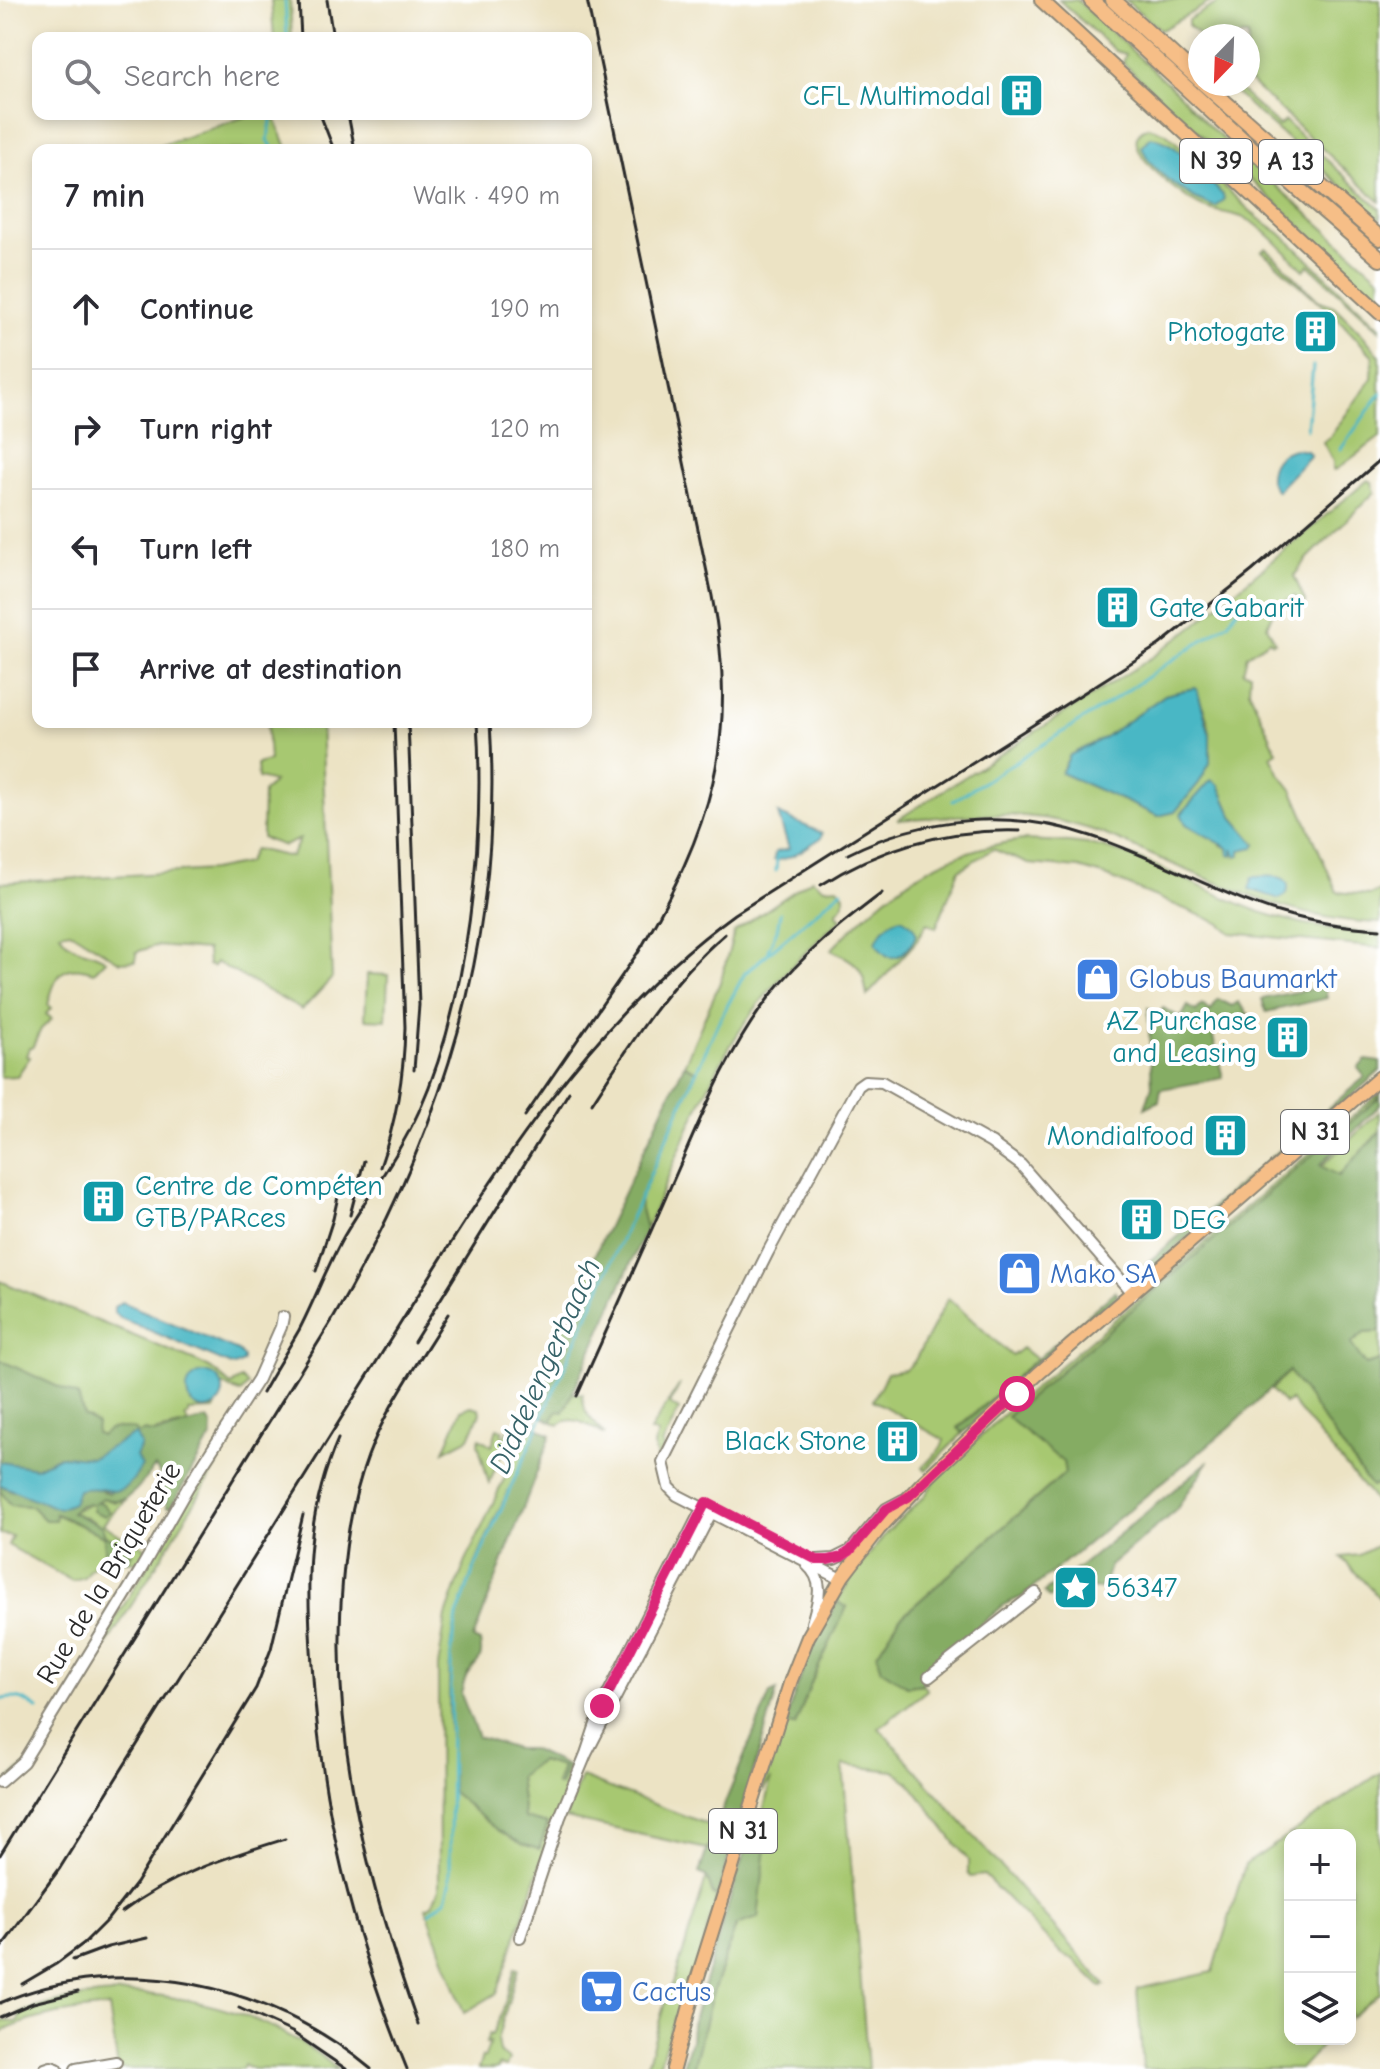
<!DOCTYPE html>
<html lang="en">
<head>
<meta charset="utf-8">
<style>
  :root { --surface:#fff; --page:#f7f7f7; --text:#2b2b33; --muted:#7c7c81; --line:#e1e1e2 }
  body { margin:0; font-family:"Comic Neue",sans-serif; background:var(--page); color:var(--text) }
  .controls { position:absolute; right:24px; bottom:24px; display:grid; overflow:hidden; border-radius:16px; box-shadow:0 4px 12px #0003 }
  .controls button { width:72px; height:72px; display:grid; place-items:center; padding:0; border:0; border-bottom:2px solid var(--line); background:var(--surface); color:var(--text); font:40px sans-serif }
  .compass { position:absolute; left:1188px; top:24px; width:72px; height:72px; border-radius:50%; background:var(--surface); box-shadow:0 4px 12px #0003; rotate:203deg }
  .stop { position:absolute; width:24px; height:24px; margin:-18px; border:6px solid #db2777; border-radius:50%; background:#fff }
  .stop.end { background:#db2777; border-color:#fff; box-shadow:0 2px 8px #0008 }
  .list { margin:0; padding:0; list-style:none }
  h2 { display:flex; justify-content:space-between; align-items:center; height:104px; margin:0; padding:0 32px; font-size:34px }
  h2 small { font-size:26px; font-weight:400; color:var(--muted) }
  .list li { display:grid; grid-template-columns:52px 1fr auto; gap:24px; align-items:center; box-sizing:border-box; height:120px; padding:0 32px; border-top:2px solid var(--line) }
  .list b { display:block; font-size:30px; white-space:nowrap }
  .list em { font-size:26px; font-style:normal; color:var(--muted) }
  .icon { flex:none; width:44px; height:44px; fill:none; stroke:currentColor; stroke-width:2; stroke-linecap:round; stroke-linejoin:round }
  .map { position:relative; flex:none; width:1380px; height:2069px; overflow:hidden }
  .search { position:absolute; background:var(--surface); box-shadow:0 4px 12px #0003; left:32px; top:32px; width:560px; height:88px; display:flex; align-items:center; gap:20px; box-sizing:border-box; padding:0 28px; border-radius:16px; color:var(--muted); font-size:30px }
  .panel { position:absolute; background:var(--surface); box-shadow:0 4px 12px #0003; left:32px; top:144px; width:560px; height:584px; border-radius:16px }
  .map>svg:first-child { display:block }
</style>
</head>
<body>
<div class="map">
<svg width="1380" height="2069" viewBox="0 0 1380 2069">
  <rect width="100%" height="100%" fill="#fff"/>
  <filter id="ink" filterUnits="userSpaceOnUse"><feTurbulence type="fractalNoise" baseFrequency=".0125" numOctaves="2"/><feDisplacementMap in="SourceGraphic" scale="16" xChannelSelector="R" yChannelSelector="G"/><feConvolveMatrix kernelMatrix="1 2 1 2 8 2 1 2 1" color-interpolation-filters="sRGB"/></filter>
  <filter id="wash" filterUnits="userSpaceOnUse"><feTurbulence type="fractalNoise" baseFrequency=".006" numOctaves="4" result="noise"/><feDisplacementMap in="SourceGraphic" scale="32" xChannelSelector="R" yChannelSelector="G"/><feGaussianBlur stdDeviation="1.8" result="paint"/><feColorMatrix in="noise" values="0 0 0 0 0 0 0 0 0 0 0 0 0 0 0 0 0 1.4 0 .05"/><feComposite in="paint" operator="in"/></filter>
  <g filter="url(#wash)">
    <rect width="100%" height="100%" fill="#ece3c4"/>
    <path fill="#a7c871" stroke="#697a4e" stroke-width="2" fill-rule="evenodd" d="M 271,0 L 290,0 L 292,38 L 274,38 Z
      M 1059,0 L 1077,0 L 1177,92 L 1212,129 L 1380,278 L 1380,299 L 1123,63 L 1126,54 L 1115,51 Z
      M 1125,0 L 1214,0 L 1161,30 Z
      M 1223,0 L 1380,0 L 1380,202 L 1248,80 L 1248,36 L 1200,36 L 1188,25 L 1188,20 Z
      M 1225,84 L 1234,85 L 1279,126 L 1285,121 L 1380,209 L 1380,220 Z
      M 253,114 L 274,116 L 288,150 L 148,150 Z
      M 1149,127 L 1166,133 L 1258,218 L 1280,233 L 1380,327 L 1380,330 L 1309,265 L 1304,270 C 1288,255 1272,236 1254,223 C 1237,212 1219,214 1201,206 C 1183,198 1107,141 1149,127 Z
      M 1266,248 L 1318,300 L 1334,306 L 1362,334 L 1380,356 L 1380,437 L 1337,469 L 1333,470 L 1333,461 L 1323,442 L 1330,437 L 1372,378 L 1373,356 L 1339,320 L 1262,251 Z
      M 1368,480 L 1372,482 L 1375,492 L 1308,558 L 1294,576 L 1306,603 L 1300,606 L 1295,596 L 1278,604 L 1280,609 L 1272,614 L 1267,626 L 1275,642 L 1272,643 L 1270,640 L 1247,655 L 1243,672 L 1250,673 L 1249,690 L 1277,752 L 1271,756 L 1279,773 L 1293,791 L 1337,892 L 1369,895 L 1380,891 L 1380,923 C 1296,921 1224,886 1147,853 C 1125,843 1103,832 1079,826 C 1019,808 958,816 897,820 L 1154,656 L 1196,624 ZM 1194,688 L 1197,689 C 1198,700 1203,705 1206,715 C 1211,731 1210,747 1210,763 L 1158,816 L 1061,773 L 1070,755 L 1104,738 L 1165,695 ZM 1219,785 L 1233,817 L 1256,845 L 1239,850 L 1236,856 L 1235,849 L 1221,845 Z
      M 267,722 L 321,722 L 332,978 L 302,1010 L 216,962 L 213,967 L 208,965 L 207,950 L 155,946 L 136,952 L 136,961 L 120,962 L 70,931 L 60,933 C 69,952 91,949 106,960 L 94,972 C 62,961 55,975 48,1005 L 51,1008 L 46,1014 L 52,1019 L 41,1029 L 32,1048 L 29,1048 L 26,1056 L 30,1057 L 17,1076 L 0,1077 L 0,883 L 212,870 L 247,863 L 254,849 L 291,857 L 300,839 L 284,846 L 262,838 L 263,792 L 274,782 L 258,778 L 257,764 L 269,761 Z
      M 1023,840 C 1050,841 1076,841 1102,847 C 1157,861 1207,893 1260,912 C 1299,925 1339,931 1380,934 L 1380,948 L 1231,933 L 1219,923 L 1103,875 L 1079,868 L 1028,864 L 993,849 L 959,870 L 936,928 L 927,923 L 916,942 L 867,996 C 863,966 858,963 831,950 C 890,888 936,851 1023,840 Z
      M 812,879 L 824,888 L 838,887 L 844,895 L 844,903 L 836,913 L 841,919 C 806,951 772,983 745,1023 C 704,1082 675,1163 646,1229 L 639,1201 L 697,1071 L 684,1065 L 721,980 L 734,932 Z
      M 367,974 L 388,975 L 386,1020 L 365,1019 Z
      M 1380,1093 L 1380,1097 L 1008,1416 L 1064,1462 L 1065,1473 L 900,1618 L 877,1654 L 907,1686 L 922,1684 L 927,1690 L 879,1728 L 1105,1985 L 1101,1987 L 1073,1959 L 1062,1954 L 984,1875 L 971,1877 L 968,1873 L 968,1860 L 909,1782 L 894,1771 L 843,1765 L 868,2069 L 693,2069 L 711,1998 L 767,1839 L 750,1834 L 754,1823 L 760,1826 L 771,1779 L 763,1790 L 763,1784 L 785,1722 L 795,1725 L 812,1681 L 846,1607 L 838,1603 L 830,1614 L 854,1574 L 888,1531 L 924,1497 L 936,1479 L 1005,1413 Z
      M 1380,1111 L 1380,1131 L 1339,1176 L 1321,1167 Z
      M 0,1281 L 200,1363 L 216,1372 L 231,1385 L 241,1379 L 248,1385 L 241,1393 L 222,1384 L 223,1390 L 214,1410 L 188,1411 L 189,1415 L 185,1417 L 189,1424 L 157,1431 L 141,1445 L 145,1459 L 73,1503 L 0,1485 Z
      M 948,1298 L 1012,1356 L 1022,1348 L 1036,1359 L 959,1427 L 963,1433 L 926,1470 L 923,1467 L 941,1448 L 944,1440 L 873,1400 L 887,1373 L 905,1370 L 914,1362 Z
      M 1380,1332 L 1380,1361 L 1366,1365 L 1350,1344 L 1364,1333 Z
      M 1289,1371 L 1371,1487 L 1380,1483 L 1380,1507 L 1290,1400 L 1285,1404 L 1271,1390 Z
      M 680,1384 L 670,1404 L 679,1410 L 662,1445 L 664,1447 L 657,1461 L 654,1445 L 658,1434 L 650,1431 Z
      M 572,1393 L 583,1394 C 582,1415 594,1421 605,1435 C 590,1427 575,1413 559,1425 L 551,1421 L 558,1411 L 564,1411 Z
      M 471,1406 L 479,1408 L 480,1413 L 469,1438 L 444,1451 L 461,1410 Z
      M 511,1426 L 523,1432 L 520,1437 L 509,1435 L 489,1484 L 478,1443 L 480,1438 L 492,1446 L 497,1428 L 503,1430 L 501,1434 L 504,1436 Z
      M 234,1427 L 238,1429 C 167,1552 90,1673 10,1790 L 3,1785 L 0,1789 L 0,1787 L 27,1764 C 96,1652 163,1541 229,1428 Z
      M 535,1427 L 538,1428 C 511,1488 476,1552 458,1614 C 443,1664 451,1739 452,1792 L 524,1818 L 519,1775 L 540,1761 L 562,1767 L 556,1784 L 559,1786 L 567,1766 L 572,1770 L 497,1993 L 464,2013 L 426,1908 L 432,1905 L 439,1889 L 438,1667 L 446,1616 L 463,1568 L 527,1429 Z
      M 0,1491 L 11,1504 L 31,1506 L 45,1520 L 55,1514 L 104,1536 L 106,1561 L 91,1567 L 84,1577 L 72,1581 L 8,1545 L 12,1536 L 0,1534 Z
      M 103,1498 L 114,1502 L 125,1500 L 103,1524 L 135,1545 L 137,1543 L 147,1549 L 139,1563 L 128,1561 L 131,1553 L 119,1547 L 121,1543 L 105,1535 C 99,1520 85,1517 70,1513 C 81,1505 92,1506 103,1498 Z
      M 1380,1544 L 1380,1599 L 1341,1557 L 1359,1555 Z
      M 1380,1773 L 1380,1993 L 1350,2018 L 1350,1835 L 1290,1835 L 1290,2039 L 1328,2039 L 1300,2069 L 1143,2069 L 1137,1989 L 1213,1972 L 1245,1865 Z
      M 581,1777 L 715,1827 L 707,1849 L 565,1818 Z
      M 707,1876 L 713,1895 L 717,1897 L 691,1983 L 671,2026 L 658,2069 L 646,2069 L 666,1998 L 675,1978 Z
      M 515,1968 L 518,1969 L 497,2040 L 499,2052 L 509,2059 L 506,2067 L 498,2065 L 497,2069 L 478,2069 L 482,2057 L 485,2057 L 490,2042 L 486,2043 L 489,2034 L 492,2035 L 502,2013 Z
      M 133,1993 C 205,1998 281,2020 337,2069 L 253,2069 L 244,2065 L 242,2069 L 118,2069 L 109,2007 C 76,2010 28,2017 0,2033 L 2,2021 L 16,2022 L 20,2017 L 18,2014 C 56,1999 93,1994 133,1993 Z"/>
    <path fill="#85ac63" stroke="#586c47" stroke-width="2" d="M 1325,986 L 1327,998 L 1266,1012 L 1262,999 Z
      M 1218,999 L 1232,1006 L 1238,1002 L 1249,1015 L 1210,1024 L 1223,1078 L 1161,1089 L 1159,1101 L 1145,1108 L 1152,1086 L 1148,1008 L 1160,1014 L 1163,1008 L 1181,1018 L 1188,1006 L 1196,1011 L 1202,1005 L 1211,1011 Z
      M 1366,1060 L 1380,1062 L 1380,1071 L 1138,1280 L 1133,1275 L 1365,1077 L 1358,1068 Z
      M 684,1065 L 697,1071 L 639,1201 L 646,1229 L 564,1412 L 558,1411 L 551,1421 L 533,1412 L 531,1404 L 558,1333 Z
      M 1380,1097 L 1380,1105 L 1320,1165 L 1339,1176 L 1380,1131 L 1380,1332 L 1364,1333 L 1351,1344 L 1366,1365 L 1380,1361 L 1380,1483 L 1371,1487 L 1289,1371 L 1230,1427 L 1022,1597 L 1005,1604 L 930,1668 L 922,1684 L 907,1686 L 882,1670 L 877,1654 L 900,1618 L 1065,1473 L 1063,1462 L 1007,1417 Z
      M 1115,1291 L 1118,1295 L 963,1433 L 958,1428 Z
      M 0,1360 L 78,1396 L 84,1416 L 97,1424 L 96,1433 L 101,1436 C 111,1425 123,1428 136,1430 L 137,1434 L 145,1431 C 160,1439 190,1419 208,1420 L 212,1426 L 211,1437 L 171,1507 L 167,1507 C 162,1491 166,1480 155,1467 C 139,1485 129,1508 103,1498 L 96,1502 L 102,1503 L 110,1512 L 105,1516 L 93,1511 L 93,1504 L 80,1505 L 71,1512 L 102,1526 L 105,1535 L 121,1543 L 119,1547 L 132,1553 L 128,1561 L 106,1561 L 104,1536 L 56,1514 L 55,1520 L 45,1520 L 31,1506 L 11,1505 L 0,1491 L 0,1485 L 13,1491 L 77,1490 L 91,1487 L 109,1493 L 136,1457 L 141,1445 L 133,1437 L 91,1458 L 59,1456 L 36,1468 L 0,1462 Z
      M 538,1428 L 551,1435 L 473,1639 L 480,1642 C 484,1660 477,1662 468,1673 C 464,1678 463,1688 461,1694 L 478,1737 L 516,1749 L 531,1749 L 567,1766 L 560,1786 L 556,1785 L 562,1767 L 540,1761 L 519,1776 L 524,1818 L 548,1824 L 539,1849 C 505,1842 479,1814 452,1792 C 451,1739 443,1665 458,1614 C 476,1552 511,1488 538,1428 Z
      M 1209,1461 L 1176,1510 L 1110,1566 L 1105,1582 L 1099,1589 L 1090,1588 L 1070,1609 L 1054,1595 L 1049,1598 L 1044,1592 L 1082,1565 Z
      M 838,1602 L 847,1607 L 812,1681 L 795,1726 L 785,1722 C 799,1681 813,1638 838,1602 Z
      M 777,1691 L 717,1897 L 713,1895 L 707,1877 L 699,1873 L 715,1827 L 770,1694 Z
      M 750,1834 L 767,1838 L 758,1918 L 736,1925 L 711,1998 L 693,2069 L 682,2069 L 691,2040 L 692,2024 Z"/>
    <path fill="#4ab7c5" stroke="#3a7178" stroke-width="2" d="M 1151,137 C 1179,142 1203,175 1223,195 L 1224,199 L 1216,207 C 1191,199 1151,172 1142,147 Z
      M 1295,449 L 1307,451 L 1311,455 L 1277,491 L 1270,481 C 1269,463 1278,452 1295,449 Z
      M 1194,688 L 1197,689 L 1210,735 L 1210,763 L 1199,783 L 1175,812 L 1158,816 L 1061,773 L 1070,755 L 1104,738 L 1165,695 Z
      M 1211,780 L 1219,785 L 1233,817 L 1256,844 L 1254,847 L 1240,850 L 1240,855 L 1236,856 L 1233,849 L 1233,856 L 1229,855 L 1228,848 L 1186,824 L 1181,814 Z
      M 778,814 L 822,833 L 821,838 C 806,847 790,861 774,860 L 775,852 L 789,849 Z
      M 1253,877 C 1264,877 1290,872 1288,889 C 1287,896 1285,896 1279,899 L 1249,889 Z
      M 902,918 C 919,929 920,935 907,949 C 894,963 885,958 876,943 C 878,933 891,919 902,918 Z
      M 122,1302 L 238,1351 L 243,1357 L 243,1362 L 235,1366 L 231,1365 L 120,1318 L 114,1312 L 114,1307 Z
      M187 1391a18 18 0 1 1 36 0a18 18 0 1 1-36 0Z
      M 135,1434 L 141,1445 L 136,1457 L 142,1466 C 118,1508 111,1482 78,1490 L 73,1503 L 59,1509 L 0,1485 L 0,1462 L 36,1468 L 60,1456 L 91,1458 Z"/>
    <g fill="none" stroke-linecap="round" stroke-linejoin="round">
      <path stroke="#4ab7c5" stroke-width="3" d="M 285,0 L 287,38
        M 272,115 L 268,140 L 274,150
        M 1307,429 L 1313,366
        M 1341,449 L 1380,394
        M 953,801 L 1101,708 L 1228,623 L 1240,606
        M 776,871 L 777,859
        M 768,950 L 777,930 L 780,913
        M 0,1700 C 15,1695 26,1700 38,1709
        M 430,1913 L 446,1899 L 450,1885 L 451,1656 L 457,1616 L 473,1572 L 718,1023 L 745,973 L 842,890"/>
    </g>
  </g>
  <g filter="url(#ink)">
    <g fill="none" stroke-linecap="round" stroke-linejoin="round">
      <defs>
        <path id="minor" d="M 703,1507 L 602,1706 L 586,1754 L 712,1511
          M 817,1560 L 834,1559 L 850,1551 L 886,1509 L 903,1500
          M 807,1565 C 826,1581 818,1602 812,1623
          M 841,1579 L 677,1495 L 669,1487 L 663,1462 L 768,1252 L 858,1086 L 865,1081 L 882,1082 L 991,1143 L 1021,1165 L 1133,1294
          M 929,1677 L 1036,1593
          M 0,1782 L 23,1762 L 140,1571 L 188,1487 L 258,1379 L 281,1327 L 283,1317
          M 520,1937 L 560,1817 L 586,1754
          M 45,2069 L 51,2067 L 57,2069
          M 76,2069 L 116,2062"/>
        <path id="major" d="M 1041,0 L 1380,313
          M 673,2069 L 696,1983 L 791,1680 L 808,1637 L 843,1576 L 879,1529 L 922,1483 L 1038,1374 L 1380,1077"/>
        <path id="highway" d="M 1091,0 L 1258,154 L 1380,259
          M 1113,0 L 1200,80
          M 1204,84 L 1380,238"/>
      </defs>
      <use href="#minor" stroke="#8c8778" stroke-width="14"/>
      <use href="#major" stroke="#8c8778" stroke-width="16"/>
      <use href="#highway" stroke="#8c8778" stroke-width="18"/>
      <use href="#minor" stroke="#fff" stroke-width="10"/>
      <use href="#major" stroke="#f6be87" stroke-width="12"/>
      <use href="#highway" stroke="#f6be87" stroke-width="14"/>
      <path stroke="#2b2b2b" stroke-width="3" d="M 299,0 L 301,38
        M 327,0 L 333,38
        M 587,0 L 712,596 C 740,740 711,829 638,953
        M 320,114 L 334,150
        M 348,114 L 355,150
        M 408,722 L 419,1005 L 414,1070
        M 848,854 C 923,816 1012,809 1091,836 C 1155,857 1214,892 1278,912 C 1311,922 1345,927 1380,929
        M 821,885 C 882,846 949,829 1020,831
        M 592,1103 C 630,1044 671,980 725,934
        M 525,1116 L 643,945
        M 380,1167 C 396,1122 404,1075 405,1027 L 394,722
        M 350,1215 L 364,1161
        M 316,1271 L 333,1219 L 341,1183
        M 414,1342 L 569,1092
        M 262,1393 C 274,1371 287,1351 299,1330 C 315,1299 327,1266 344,1236 C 369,1194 399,1155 419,1111 C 468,1001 485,842 477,722
        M 577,1396 C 608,1327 639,1259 669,1190 C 699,1123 725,1054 770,996 C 802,955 841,924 882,893
        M 338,1439 C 305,1515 306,1583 312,1664 C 321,1810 352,1934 407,2069
        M 0,1855 L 334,1317 C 443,1131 504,939 490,722
        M 122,1912 C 171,1874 227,1857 285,1839
        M 82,1945 L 108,1919 L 136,1883 L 256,1688 L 271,1649 L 303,1515
        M 0,1949 L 60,1868 C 162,1705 263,1543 365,1380 C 471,1212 571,1033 735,914 L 1159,645 L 1252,571 L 1380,460
        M 73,1960 L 108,1947 L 147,1938
        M 22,1984 L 56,1964 L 88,1940
        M 0,2003 C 123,1950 270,1984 371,2069
        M 239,2008 L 292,2032 L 346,2069
        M 0,2017 L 33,2003 L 78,1992
        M 418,2024 C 369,1886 333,1753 341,1604 C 344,1554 350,1504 368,1456 C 387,1405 420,1360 448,1314"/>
    </g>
  </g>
  <g fill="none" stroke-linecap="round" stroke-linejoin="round" filter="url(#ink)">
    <path stroke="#db2777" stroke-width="10" d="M 602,1706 L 706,1502 L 817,1560 L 828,1560 L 841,1557 L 850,1551 L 886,1509 L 908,1497 L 1017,1394"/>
  </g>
  <defs>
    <symbol id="building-square" viewBox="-11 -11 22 22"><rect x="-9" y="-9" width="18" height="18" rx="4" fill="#0f9aa8" stroke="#fff"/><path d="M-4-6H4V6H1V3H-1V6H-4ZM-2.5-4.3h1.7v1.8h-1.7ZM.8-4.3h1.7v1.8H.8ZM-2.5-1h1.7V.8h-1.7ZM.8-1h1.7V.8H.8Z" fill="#fff"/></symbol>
    <symbol id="shop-square" viewBox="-11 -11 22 22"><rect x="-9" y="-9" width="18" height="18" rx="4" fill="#3f7fe0" stroke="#fff"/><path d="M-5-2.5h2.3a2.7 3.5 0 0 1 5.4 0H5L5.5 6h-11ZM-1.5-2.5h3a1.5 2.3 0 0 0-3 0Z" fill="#fff"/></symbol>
    <symbol id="sight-square" viewBox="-11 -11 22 22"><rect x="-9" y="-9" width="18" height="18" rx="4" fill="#0f9aa8" stroke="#fff"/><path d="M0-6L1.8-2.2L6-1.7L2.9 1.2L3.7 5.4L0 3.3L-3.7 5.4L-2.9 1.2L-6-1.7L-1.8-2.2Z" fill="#fff"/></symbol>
    <symbol id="supermarket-square" viewBox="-11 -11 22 22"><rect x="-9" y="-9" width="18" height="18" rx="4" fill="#3f7fe0" stroke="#fff"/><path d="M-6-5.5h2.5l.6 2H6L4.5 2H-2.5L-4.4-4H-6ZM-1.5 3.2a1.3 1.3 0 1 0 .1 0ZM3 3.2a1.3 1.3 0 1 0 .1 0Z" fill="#fff"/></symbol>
  </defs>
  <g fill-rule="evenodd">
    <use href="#building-square" x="996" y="70" width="51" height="51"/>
    <use href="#building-square" x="1290" y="306" width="51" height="51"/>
    <use href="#building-square" x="1092" y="582" width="51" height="51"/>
    <use href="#shop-square" x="1072" y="954" width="51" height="51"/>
    <use href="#building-square" x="1262" y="1012" width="51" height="51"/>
    <use href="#building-square" x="1200" y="1110" width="51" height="51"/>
    <use href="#building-square" x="78" y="1176" width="51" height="51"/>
    <use href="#building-square" x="1116" y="1194" width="51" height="51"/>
    <use href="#shop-square" x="994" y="1248" width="51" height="51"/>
    <use href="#building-square" x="872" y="1416" width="51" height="51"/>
    <use href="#sight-square" x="1050" y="1562" width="51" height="51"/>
    <use href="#supermarket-square" x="576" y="1966" width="51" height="51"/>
  </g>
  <g text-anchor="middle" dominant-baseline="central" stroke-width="8" stroke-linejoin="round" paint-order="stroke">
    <g fill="#fff" stroke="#6b6b6b" stroke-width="2">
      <rect x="1180" y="139" width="72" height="44" rx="6"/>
      <rect x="1259" y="140" width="64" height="44" rx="6"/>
      <rect x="1281" y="1110" width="68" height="44" rx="6"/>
      <rect x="709" y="1809" width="68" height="44" rx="6"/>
    </g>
    <g font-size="26" font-weight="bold" fill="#2b2b2b">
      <text x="1216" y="161">N 39</text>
      <text x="1291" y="162">A 13</text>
      <text x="1315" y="1132">N 31</text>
      <text x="743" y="1831">N 31</text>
    </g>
    <g font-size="28" fill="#0d838f" stroke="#fff" text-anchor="end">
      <text x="991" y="96">CFL Multimodal</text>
      <text x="1285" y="332">Photogate</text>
      <text x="1149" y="608" text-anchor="start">Gate Gabarit</text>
      <text x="1257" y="1021">AZ Purchase<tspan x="1257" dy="32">and Leasing</tspan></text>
      <text x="1194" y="1136">Mondialfood</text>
      <text x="135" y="1186" text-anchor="start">Centre de Compéten<tspan x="135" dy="32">GTB/PARces</tspan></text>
      <text x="1172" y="1220" text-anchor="start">DEG</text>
      <text x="866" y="1441">Black Stone</text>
      <text x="1106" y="1588" text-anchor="start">56347</text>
    </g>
    <g font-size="28" fill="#366cbe" stroke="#fff" text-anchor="start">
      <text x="1129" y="979">Globus Baumarkt</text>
      <text x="1050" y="1274">Mako SA</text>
      <text x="632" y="1992">Cactus</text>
    </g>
    <g font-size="28" fill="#2b2b2b" stroke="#fff">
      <text transform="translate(109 1573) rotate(-59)">Rue de la Briqueterie</text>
    </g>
    <g font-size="30" font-style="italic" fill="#376369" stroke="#fff">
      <text transform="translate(545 1366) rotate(-66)">Diddelengerbaach</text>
    </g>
  </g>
</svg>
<div class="controls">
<button>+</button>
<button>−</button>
<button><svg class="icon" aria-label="layers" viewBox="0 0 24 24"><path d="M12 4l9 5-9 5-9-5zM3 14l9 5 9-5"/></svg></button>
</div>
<svg class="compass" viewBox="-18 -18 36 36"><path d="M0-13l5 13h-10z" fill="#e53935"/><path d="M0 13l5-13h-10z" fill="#7c7c81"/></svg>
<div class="stop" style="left:1017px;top:1394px"></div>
<div class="stop end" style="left:602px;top:1706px"></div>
<div class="search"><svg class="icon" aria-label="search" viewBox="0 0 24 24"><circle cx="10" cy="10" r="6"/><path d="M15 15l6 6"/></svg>Search here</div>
<section class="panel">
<h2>7 min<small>Walk · 490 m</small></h2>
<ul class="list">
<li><svg class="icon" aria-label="ahead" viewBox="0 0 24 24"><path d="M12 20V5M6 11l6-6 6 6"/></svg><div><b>Continue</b></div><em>190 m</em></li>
<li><svg class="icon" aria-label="right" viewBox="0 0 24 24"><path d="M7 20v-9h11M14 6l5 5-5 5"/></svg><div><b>Turn right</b></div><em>120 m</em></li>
<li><svg class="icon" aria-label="left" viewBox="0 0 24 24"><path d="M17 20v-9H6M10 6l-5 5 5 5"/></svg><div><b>Turn left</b></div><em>180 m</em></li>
<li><svg class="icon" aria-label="arrive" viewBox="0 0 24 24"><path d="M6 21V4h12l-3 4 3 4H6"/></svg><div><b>Arrive at destination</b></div></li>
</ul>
</section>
</div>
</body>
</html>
